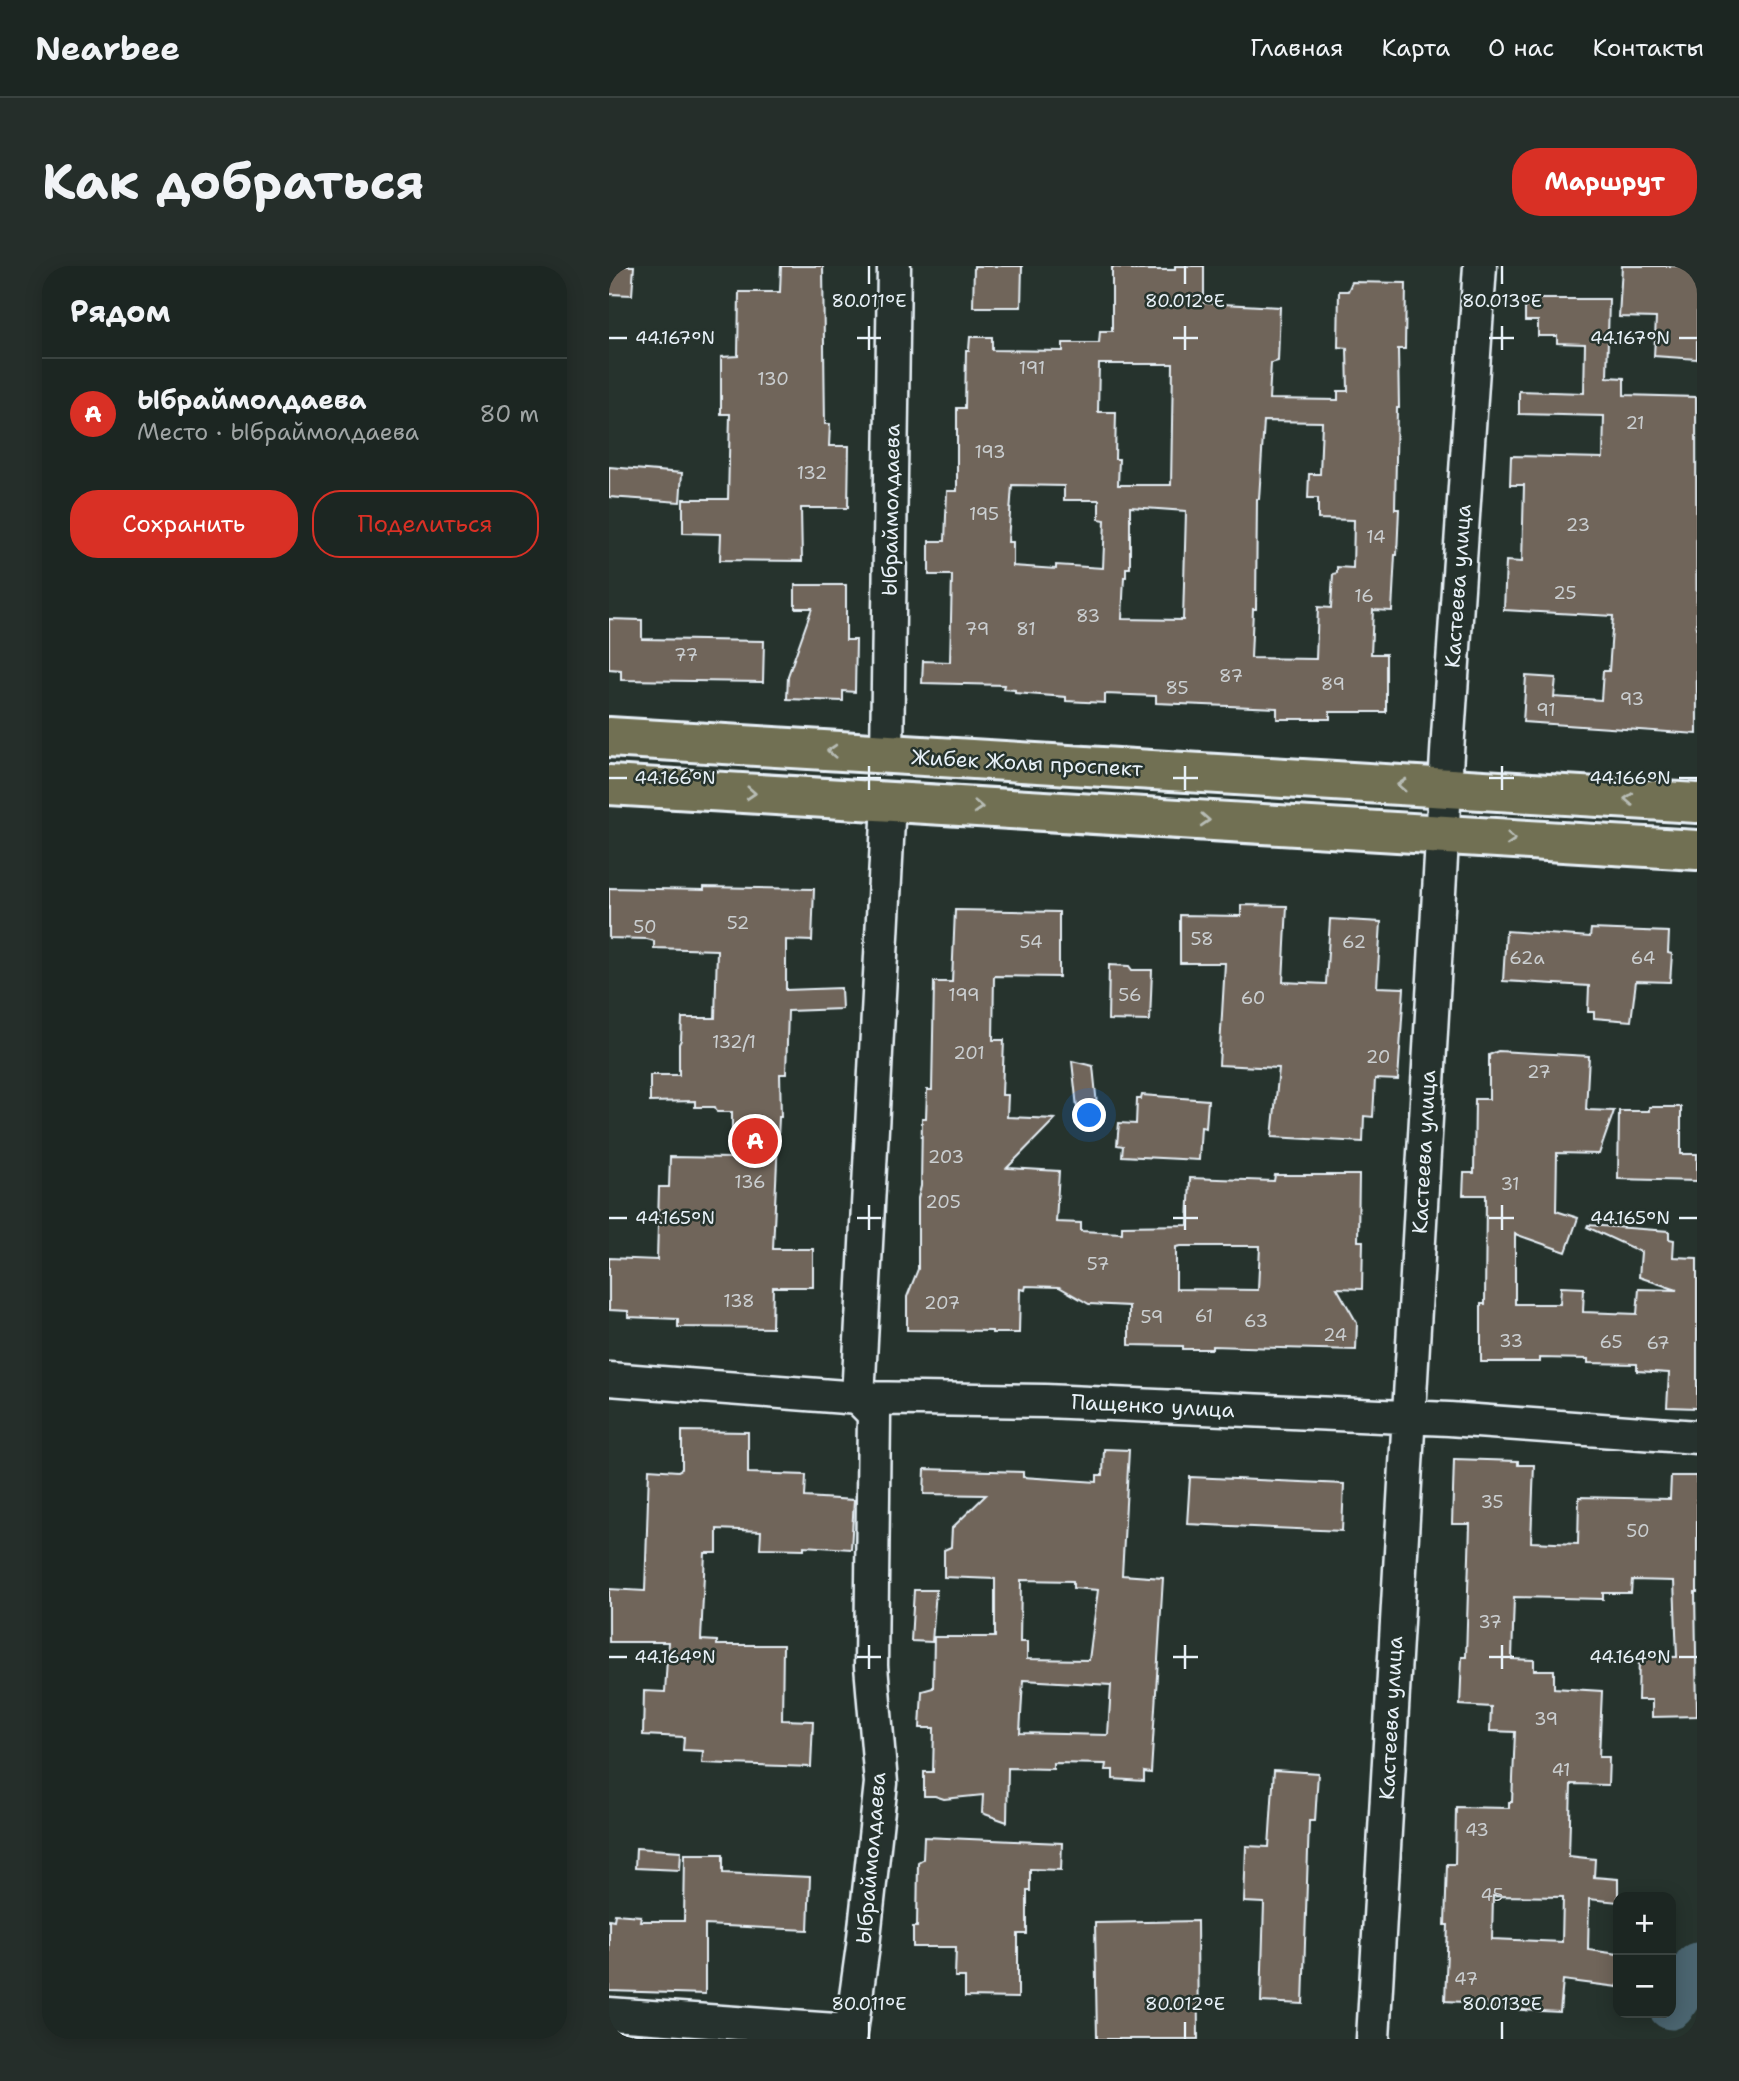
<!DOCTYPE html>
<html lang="ru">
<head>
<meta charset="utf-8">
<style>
  :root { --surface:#1c2622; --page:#252e2a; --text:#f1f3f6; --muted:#a0a5a5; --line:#3a4340; --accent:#d93025 }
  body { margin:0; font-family:"Shantell Sans",sans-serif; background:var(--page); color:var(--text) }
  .controls { position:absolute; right:21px; bottom:21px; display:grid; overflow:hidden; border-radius:14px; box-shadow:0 4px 18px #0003 }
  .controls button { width:63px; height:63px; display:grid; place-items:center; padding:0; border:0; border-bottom:2px solid var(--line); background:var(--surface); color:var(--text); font:35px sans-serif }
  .you { position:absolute; left:481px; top:850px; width:24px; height:24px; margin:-18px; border:5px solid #fff; border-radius:50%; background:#1a73e8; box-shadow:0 0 0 10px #1a73e833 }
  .badge { display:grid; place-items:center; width:46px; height:46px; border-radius:50%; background:var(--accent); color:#fff; font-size:23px; font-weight:700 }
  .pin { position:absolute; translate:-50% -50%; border:4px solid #fff; box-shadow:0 2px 7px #0006 }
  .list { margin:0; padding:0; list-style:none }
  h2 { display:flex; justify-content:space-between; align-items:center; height:91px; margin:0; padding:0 28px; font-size:30px }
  h2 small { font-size:23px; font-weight:400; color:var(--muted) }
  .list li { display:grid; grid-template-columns:46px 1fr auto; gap:21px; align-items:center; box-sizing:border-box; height:112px; padding:0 28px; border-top:2px solid var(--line) }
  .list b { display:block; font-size:26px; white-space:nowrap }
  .list p { margin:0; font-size:23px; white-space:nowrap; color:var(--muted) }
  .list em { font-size:23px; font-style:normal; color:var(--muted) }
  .actions { display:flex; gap:14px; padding:21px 28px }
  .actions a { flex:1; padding:16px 0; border:2px solid var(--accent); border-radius:28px; text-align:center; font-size:24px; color:var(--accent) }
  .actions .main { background:var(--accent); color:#fff }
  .map { position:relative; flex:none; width:1088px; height:1773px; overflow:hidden; border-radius:28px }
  header { display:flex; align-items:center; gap:42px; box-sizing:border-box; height:98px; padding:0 35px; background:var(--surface); border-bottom:2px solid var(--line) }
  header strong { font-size:33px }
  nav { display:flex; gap:38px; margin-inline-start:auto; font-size:24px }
  .intro { display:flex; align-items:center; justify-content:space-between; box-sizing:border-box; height:168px; padding:0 42px }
  h1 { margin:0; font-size:49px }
  .button { padding:18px 32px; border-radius:28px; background:var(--accent); color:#fff; font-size:24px; font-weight:700 }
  main { display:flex; gap:42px; padding:0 42px }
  aside { flex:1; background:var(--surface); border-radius:28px; box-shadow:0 4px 18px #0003 }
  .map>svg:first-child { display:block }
</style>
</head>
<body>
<header>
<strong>Nearbee</strong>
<nav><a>Главная</a><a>Карта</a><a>О нас</a><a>Контакты</a></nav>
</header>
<div class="intro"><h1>Как добраться</h1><a class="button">Маршрут</a></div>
<main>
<aside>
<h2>Рядом<small></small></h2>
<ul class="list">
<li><span class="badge">A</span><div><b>Ыбраймолдаева</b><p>Место · Ыбраймолдаева</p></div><em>80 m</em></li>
</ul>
<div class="actions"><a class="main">Сохранить</a><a>Поделиться</a></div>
</aside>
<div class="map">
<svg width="1088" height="1773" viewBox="0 0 1088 1773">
  <rect width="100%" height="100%" fill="#26332d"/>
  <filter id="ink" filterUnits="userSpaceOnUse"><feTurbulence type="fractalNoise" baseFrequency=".0143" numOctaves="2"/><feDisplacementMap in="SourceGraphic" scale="14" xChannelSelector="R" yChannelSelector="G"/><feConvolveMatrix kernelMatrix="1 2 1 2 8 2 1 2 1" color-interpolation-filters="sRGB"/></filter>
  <g filter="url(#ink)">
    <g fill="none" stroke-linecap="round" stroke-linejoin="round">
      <path stroke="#4b6570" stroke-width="47" d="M 1062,1740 L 1088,1700"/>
    </g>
    <path fill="#70655a" stroke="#e8f1f8" stroke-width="2" fill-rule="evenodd" d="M 0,0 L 25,0 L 23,29 L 0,28 Z
      M 172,0 L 214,0 L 216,158 L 221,158 L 220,180 L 240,180 L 239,242 L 192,242 L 193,295 L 111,294 L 112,268 L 74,267 L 74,233 L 119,233 L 121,148 L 112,148 L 112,91 L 129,90 L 130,26 L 171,26 Z
      M 365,0 L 413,0 L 412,41 L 364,41 Z
      M 566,0 L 595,0 L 595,37 L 671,41 L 669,95 L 662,97 L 660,133 L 729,134 L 729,125 L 739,125 L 738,82 L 729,81 L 730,25 L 739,25 L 743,16 L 797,17 L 796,83 L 789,83 L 790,142 L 788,142 L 786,243 L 790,243 L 788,289 L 786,289 L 783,345 L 764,344 L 762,388 L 777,388 L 777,446 L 721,446 L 721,453 L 668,453 L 668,442 L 547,437 L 547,430 L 496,428 L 496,437 L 457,435 L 457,431 L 406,427 L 406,424 L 394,423 L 395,419 L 313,417 L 314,395 L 341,396 L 343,309 L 320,309 L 320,275 L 336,275 L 338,225 L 348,225 L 348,142 L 356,142 L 357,84 L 360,84 L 361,71 L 383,71 L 383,84 L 454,85 L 454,77 L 490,77 L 491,65 L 503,65 L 503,1 L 523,2 L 523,4 L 566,4 ZM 490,98 L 564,98 L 562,219 L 509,219 L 510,193 L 506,193 L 507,146 L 489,146 ZM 655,155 L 713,156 L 711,208 L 700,208 L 699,232 L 709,232 L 709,253 L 745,254 L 744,302 L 728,301 L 728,307 L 724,308 L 722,342 L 709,341 L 707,393 L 642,392 L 644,343 L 647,343 L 648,233 L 650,233 ZM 403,219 L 455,220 L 455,234 L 490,234 L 490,253 L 496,254 L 494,302 L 447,299 L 447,303 L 404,300 L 404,276 L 399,276 ZM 521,241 L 577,245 L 574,354 L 513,353 L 515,311 L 517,311 L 517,302 L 521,302 Z
      M 1013,0 L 1088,0 L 1088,93 L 1045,90 L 1047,52 L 1010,51 Z
      M 916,33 L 1000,33 L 998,111 L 1015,112 L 1015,129 L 1087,131 L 1088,468 L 914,456 L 917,410 L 947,412 L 945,431 L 992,434 L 994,405 L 1000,405 L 1004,350 L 895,344 L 897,295 L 913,296 L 915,219 L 901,219 L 902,190 L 994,192 L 995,150 L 910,148 L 910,125 L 975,127 L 976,78 L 948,77 L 948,70 L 929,70 L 929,55 L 916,55 Z
      M 0,201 L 73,207 L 71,236 L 0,231 Z
      M 186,319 L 237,319 L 237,374 L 247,374 L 246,426 L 234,425 L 234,435 L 178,433 L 179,410 L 203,342 L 186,342 Z
      M 0,353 L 33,354 L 33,373 L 155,375 L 154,416 L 12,414 L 12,404 L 0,403 Z
      M 95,621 L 205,623 L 203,675 L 177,674 L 177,724 L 232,722 L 233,743 L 179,745 L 177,808 L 171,808 L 172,851 L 170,851 L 164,983 L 204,983 L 204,1021 L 164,1021 L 163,1062 L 69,1061 L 69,1053 L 19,1051 L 19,1045 L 0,1044 L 0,992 L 48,994 L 50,921 L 60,921 L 61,891 L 123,892 L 123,846 L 108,846 L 106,841 L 86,841 L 86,835 L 41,836 L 41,809 L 70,809 L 70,778 L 72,774 L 73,752 L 106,752 L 108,684 L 45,682 L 45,675 L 38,673 L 0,672 L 0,622 L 95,624 Z
      M 632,639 L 678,640 L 674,716 L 717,718 L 721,653 L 772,656 L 768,721 L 795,722 L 789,814 L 766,813 L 764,851 L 755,850 L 754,876 L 663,871 L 670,802 L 610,799 L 616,697 L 571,697 L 571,649 L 632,650 Z
      M 346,644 L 450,646 L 450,711 L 385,710 L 384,774 L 395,774 L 393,829 L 399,829 L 398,851 L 446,853 L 398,902 L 450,905 L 447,956 L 472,957 L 472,965 L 513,967 L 513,960 L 579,959 L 581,912 L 665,915 L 666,909 L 750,909 L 749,975 L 754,975 L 753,1023 L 728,1022 L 748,1057 L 747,1084 L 603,1080 L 603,1083 L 574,1083 L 574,1080 L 520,1079 L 520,1040 L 480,1038 L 450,1021 L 417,1020 L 416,1024 L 411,1023 L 410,1067 L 383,1067 L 383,1065 L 298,1064 L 298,1031 L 309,1003 L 309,932 L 312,920 L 313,852 L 317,852 L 318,824 L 323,824 L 325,716 L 343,716 ZM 572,980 L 651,980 L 649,1024 L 567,1023 L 567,981 Z
      M 982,663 L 1060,666 L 1059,687 L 1063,688 L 1061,716 L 1027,715 L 1022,755 L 985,752 L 985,746 L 979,746 L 980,720 L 894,715 L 897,665 L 981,671 Z
      M 500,699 L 520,700 L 523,704 L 543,704 L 541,755 L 499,754 Z
      M 889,785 L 980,790 L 977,844 L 1005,845 L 990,888 L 948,887 L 947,945 L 969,952 L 957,986 L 906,968 L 906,1038 L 951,1038 L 952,1021 L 975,1022 L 974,1046 L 1028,1048 L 1030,1023 L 1068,1024 L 1030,1011 L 1032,986 L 978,961 L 979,959 L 1060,965 L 1060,973 L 1065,974 L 1064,991 L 1088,992 L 1088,1142 L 1058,1141 L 1060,1107 L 1028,1105 L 1028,1098 L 979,1097 L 979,1093 L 931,1092 L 931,1096 L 872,1096 L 872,1038 L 876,1038 L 877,929 L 854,929 L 855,907 L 865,907 L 866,833 L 880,833 L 880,789 Z
      M 463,795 L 484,800 L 489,849 L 469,851 Z
      M 533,829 L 599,834 L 597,862 L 592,861 L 590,894 L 513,890 L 514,880 L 508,879 L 510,857 L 527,858 L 528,833 L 532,833 Z
      M 1040,841 L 1072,841 L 1072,888 L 1088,888 L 1088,915 L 1009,913 L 1010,845 L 1040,845 Z
      M 73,1165 L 139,1166 L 139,1207 L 197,1209 L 196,1231 L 245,1234 L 242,1283 L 195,1280 L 195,1283 L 151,1282 L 152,1265 L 108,1263 L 108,1287 L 96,1287 L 92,1374 L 108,1375 L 108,1379 L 174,1379 L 173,1454 L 204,1455 L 202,1501 L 93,1497 L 94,1485 L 74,1484 L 75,1471 L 34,1469 L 35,1425 L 56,1426 L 59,1376 L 0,1376 L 0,1323 L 36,1325 L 40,1203 L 69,1205 L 73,1203 Z
      M 495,1183 L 520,1184 L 513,1309 L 554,1312 L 542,1507 L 535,1506 L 535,1515 L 504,1513 L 504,1504 L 496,1504 L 497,1498 L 444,1497 L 444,1503 L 399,1502 L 398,1556 L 373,1547 L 374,1529 L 335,1533 L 326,1530 L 315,1530 L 315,1506 L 324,1506 L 325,1462 L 311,1462 L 313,1425 L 324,1422 L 325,1371 L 386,1371 L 386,1313 L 335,1311 L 335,1284 L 342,1281 L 343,1262 L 377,1229 L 315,1228 L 316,1203 L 414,1206 L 414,1211 L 488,1216 L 488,1209 L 494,1209 ZM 412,1314 L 464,1315 L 464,1322 L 489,1324 L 480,1394 L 418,1393 L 418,1376 L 411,1376 ZM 414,1414 L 502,1419 L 499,1469 L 411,1467 Z
      M 845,1193 L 909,1195 L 909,1199 L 925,1199 L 922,1276 L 969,1278 L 970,1231 L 1061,1233 L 1062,1210 L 1088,1210 L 1088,1326 L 1086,1326 L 1088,1450 L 1043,1451 L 1043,1434 L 1029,1434 L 1030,1390 L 1068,1391 L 1065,1315 L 1023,1314 L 1022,1327 L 994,1327 L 994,1333 L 905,1331 L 903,1393 L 925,1394 L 925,1404 L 945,1404 L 945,1422 L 993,1425 L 990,1491 L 1000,1491 L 999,1519 L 962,1518 L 960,1590 L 986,1593 L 985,1611 L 1009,1613 L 1009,1636 L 980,1633 L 979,1684 L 1009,1688 L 1009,1721 L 954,1714 L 951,1746 L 876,1742 L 876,1737 L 836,1735 L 839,1659 L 836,1659 L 838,1598 L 846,1598 L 847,1541 L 900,1542 L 900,1536 L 903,1536 L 906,1466 L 881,1465 L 882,1441 L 851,1439 L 853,1391 L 857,1391 L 861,1258 L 843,1258 ZM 884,1630 L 954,1631 L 953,1676 L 883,1673 Z
      M 581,1211 L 735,1218 L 733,1265 L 578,1258 Z
      M 305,1324 L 327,1324 L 323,1376 L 302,1375 Z
      M 665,1504 L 709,1507 L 706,1555 L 700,1555 L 694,1738 L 652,1736 L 655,1637 L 635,1636 L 637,1580 L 660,1581 Z
      M 315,1571 L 453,1577 L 452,1604 L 421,1603 L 421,1625 L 418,1625 L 418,1668 L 409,1668 L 409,1732 L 356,1731 L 356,1711 L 346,1711 L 347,1681 L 304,1681 L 304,1661 L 308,1661 L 309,1596 L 314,1593 Z
      M 27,1582 L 72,1585 L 71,1604 L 26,1602 Z
      M 76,1588 L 114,1588 L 114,1607 L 201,1611 L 199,1664 L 96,1659 L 96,1728 L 0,1725 L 0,1653 L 5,1654 L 6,1648 L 32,1650 L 31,1655 L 75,1655 Z
      M 588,1655 L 589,1773 L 488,1773 L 486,1657 Z"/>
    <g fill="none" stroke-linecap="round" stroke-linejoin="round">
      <defs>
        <path id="minor" d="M 278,488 L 285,0
          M 0,1113 L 249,1132 L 436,1135 L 840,1153 L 1088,1171
          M 0,1748 L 241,1765
          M 241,1773 L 254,1680 L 272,1517 L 262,1400 L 265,1148 L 249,1132 L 280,536
          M 764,1773 L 839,470 L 871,0"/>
        <path id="highway" d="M 0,471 L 1088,537
          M 0,519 L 1088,584"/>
      </defs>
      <use href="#minor" stroke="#e8f1f8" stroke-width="37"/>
      <use href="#highway" stroke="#e8f1f8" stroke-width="44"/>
      <use href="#minor" stroke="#26332d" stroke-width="32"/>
      <use href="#highway" stroke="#716f52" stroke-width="38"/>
    </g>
    <defs><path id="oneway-chevron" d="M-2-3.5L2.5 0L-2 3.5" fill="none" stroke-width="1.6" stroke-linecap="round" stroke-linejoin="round" transform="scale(1.75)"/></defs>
    <g stroke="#b8bdb6">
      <use href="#oneway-chevron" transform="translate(223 485) rotate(-177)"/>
      <use href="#oneway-chevron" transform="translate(793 519) rotate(-177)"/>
      <use href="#oneway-chevron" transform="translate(142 527) rotate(3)"/>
      <use href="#oneway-chevron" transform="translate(1020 533) rotate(-177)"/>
      <use href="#oneway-chevron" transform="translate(369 541) rotate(3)"/>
      <use href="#oneway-chevron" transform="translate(596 554) rotate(3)"/>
      <use href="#oneway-chevron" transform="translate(902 573) rotate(3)"/>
    </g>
  </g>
  <path fill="none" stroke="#e8f1f8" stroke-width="2.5" d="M 260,0 L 260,18M 576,0 L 576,18M 893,0 L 893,18M 260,60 L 260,84M 576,60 L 576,84M 893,60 L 893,84M 0,72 L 18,72M 248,72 L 272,72M 564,72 L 589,72M 880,72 L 905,72M 1070,72 L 1088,72M 260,500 L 260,524M 576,500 L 576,524M 893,500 L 893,524M 0,512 L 18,512M 248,512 L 272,512M 564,512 L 589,512M 880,512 L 905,512M 1070,512 L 1088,512M 260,939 L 260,964M 576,939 L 576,964M 893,939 L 893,964M 0,952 L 18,952M 248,952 L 272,952M 564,952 L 589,952M 880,952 L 905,952M 1070,952 L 1088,952M 260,1379 L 260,1403M 576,1379 L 576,1403M 893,1379 L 893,1403M 0,1391 L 18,1391M 248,1391 L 272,1391M 564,1391 L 589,1391M 880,1391 L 905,1391M 1070,1391 L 1088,1391M 260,1756 L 260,1773M 576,1756 L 576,1773M 893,1756 L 893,1773"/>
  <g text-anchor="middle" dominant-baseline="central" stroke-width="5" stroke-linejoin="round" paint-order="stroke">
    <g font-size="18" fill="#caced0">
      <text x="423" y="102">191</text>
      <text x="164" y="113">130</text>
      <text x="1026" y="157">21</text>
      <text x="381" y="186">193</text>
      <text x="203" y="207">132</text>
      <text x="375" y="248">195</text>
      <text x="969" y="259">23</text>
      <text x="767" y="271">14</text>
      <text x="956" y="327">25</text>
      <text x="755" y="330">16</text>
      <text x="479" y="350">83</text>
      <text x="368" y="363">79</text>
      <text x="417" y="363">81</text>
      <text x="77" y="389">77</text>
      <text x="622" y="410">87</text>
      <text x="724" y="418">89</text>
      <text x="568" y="422">85</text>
      <text x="1023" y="433">93</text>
      <text x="937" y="444">91</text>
      <text x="129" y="657">52</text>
      <text x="36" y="661">50</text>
      <text x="593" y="673">58</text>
      <text x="422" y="676">54</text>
      <text x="745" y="676">62</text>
      <text x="918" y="692">62а</text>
      <text x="1034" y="692">64</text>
      <text x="355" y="729">199</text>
      <text x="521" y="729">56</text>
      <text x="644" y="732">60</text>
      <text x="125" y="776">132/1</text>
      <text x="360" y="787">201</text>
      <text x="769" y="791">20</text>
      <text x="930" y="806">27</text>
      <text x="337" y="891">203</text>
      <text x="141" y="916">136</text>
      <text x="901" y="918">31</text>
      <text x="334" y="936">205</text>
      <text x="489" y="998">57</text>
      <text x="130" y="1035">138</text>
      <text x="333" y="1037">207</text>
      <text x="595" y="1050">61</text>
      <text x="543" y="1051">59</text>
      <text x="647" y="1055">63</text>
      <text x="726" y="1069">24</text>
      <text x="902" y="1075">33</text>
      <text x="1002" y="1076">65</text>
      <text x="1049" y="1077">67</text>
      <text x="883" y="1236">35</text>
      <text x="1029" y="1265">50</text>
      <text x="881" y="1356">37</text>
      <text x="937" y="1453">39</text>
      <text x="952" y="1504">41</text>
      <text x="868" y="1564">43</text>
      <text x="883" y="1629">45</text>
      <text x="857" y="1713">47</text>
    </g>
    <g font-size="21" fill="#e8f1f8" stroke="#26332d">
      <text transform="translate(282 244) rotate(-89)">Ыбраймолдаева</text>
      <text transform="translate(849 320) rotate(-86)">Кастеева улица</text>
      <text transform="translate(418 497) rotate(3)">Жибек Жолы проспект</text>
      <text transform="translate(815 886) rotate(-87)">Кастеева улица</text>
      <text transform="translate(544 1140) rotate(3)">Пащенко улица</text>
      <text transform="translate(782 1452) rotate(-87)">Кастеева улица</text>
      <text transform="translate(262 1592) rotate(-85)">Ыбраймолдаева</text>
    </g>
  </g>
  <g font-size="18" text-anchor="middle" fill="#e8f1f8" stroke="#26332d" stroke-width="5" stroke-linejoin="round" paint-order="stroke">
    <text x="260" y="41">80.011°E</text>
    <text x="576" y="41">80.012°E</text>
    <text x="893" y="41">80.013°E</text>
    <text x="66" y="78">44.167°N</text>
    <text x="1021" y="78">44.167°N</text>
    <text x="66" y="518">44.166°N</text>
    <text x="1021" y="518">44.166°N</text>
    <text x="66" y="958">44.165°N</text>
    <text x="1021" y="958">44.165°N</text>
    <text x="66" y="1397">44.164°N</text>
    <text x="1021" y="1397">44.164°N</text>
    <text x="260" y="1744">80.011°E</text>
    <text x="576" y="1744">80.012°E</text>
    <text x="893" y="1744">80.013°E</text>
  </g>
</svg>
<div class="controls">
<button>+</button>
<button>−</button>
</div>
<div class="you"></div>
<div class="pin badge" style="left:146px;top:875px">A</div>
</div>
</main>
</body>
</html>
